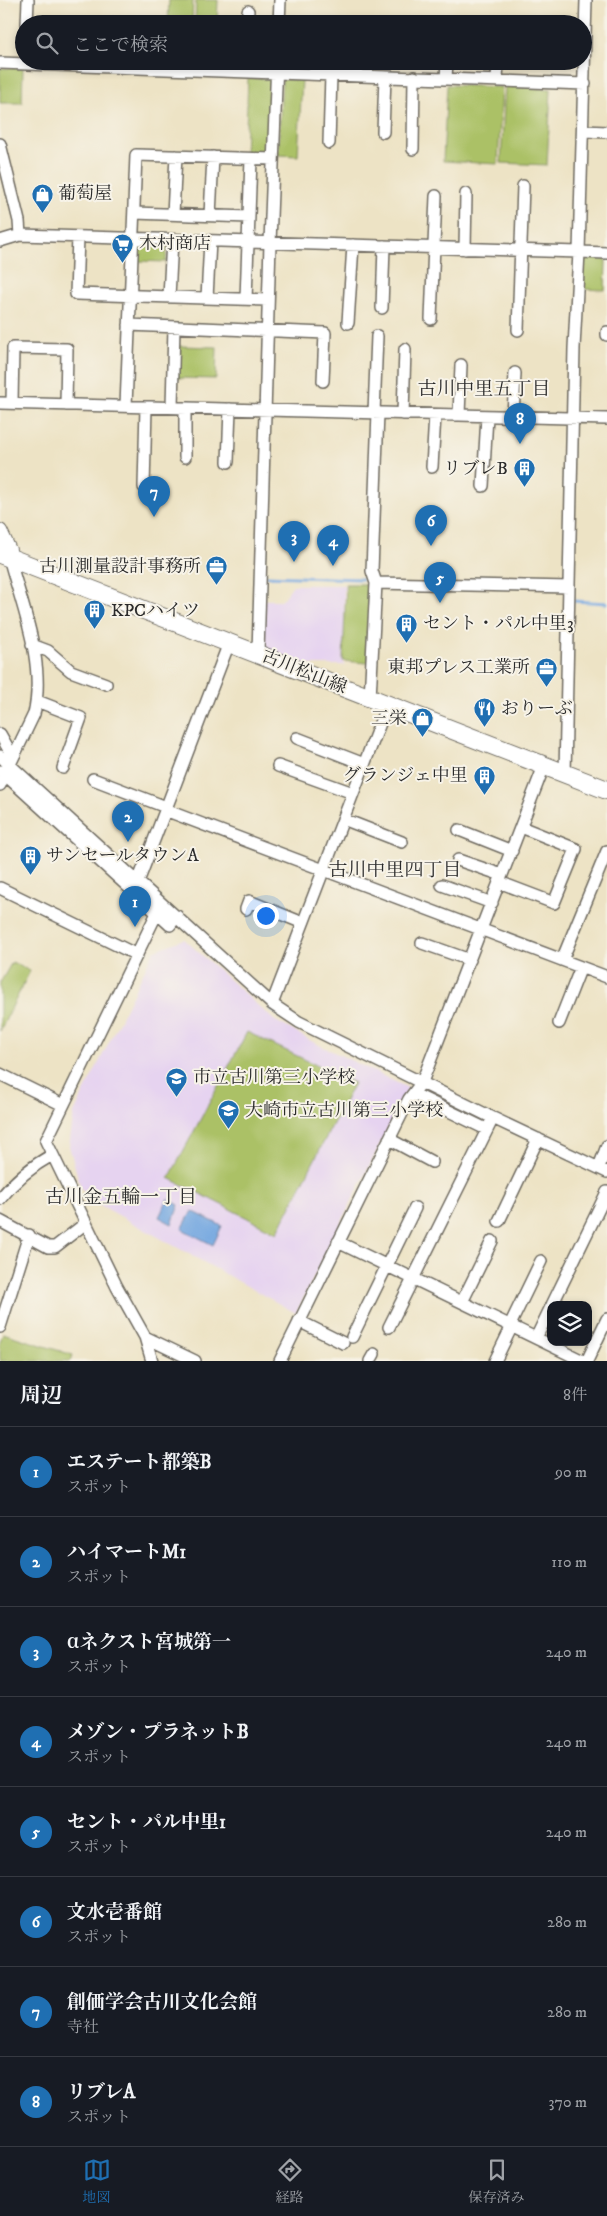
<!DOCTYPE html>
<html lang="ja">
<head>
<meta charset="utf-8">
<style>
  :root { --surface:#171b24; --page:#20242c; --text:#f1f3f6; --muted:#9ea1a6; --line:#363941; --accent:#1f6fb2 }
  body { margin:0; font-family:"IM FELL DW Pica","Noto Serif JP",serif; background:var(--page); color:var(--text) }
  .controls { position:absolute; right:15px; bottom:15px; display:grid; overflow:hidden; border-radius:10px; box-shadow:0 2px 8px #0003 }
  .controls button { width:45px; height:45px; display:grid; place-items:center; padding:0; border:0; border-bottom:1px solid var(--line); background:var(--surface); color:var(--text); font:25px sans-serif }
  .you { position:absolute; left:265px; top:915px; width:18px; height:18px; margin:-12px; border:4px solid #fff; border-radius:50%; background:#1a73e8; box-shadow:0 0 0 8px #1a73e833 }
  .badge { display:grid; place-items:center; width:32px; height:32px; border-radius:50%; background:var(--accent); color:#fff; font-size:16px; font-weight:700 }
  .pin { position:absolute; translate:-50% -41px; filter:drop-shadow(0 1px 2px #0008) }
  .pin::after { content:''; position:absolute; top:26px; width:18px; height:15px; background:inherit; clip-path:polygon(0 0,100% 0,50% 100%) }
  .list { margin:0; padding:0; list-style:none }
  h2 { display:flex; justify-content:space-between; align-items:center; height:65px; margin:0; padding:0 20px; font-size:21px }
  h2 small { font-size:16px; font-weight:400; color:var(--muted) }
  .list li { display:grid; grid-template-columns:32px 1fr auto; gap:15px; align-items:center; box-sizing:border-box; height:90px; padding:0 20px; border-top:1px solid var(--line) }
  .list b { display:block; font-size:19px; white-space:nowrap }
  .list p { margin:0; font-size:16px; white-space:nowrap; color:var(--muted) }
  .list em { font-size:16px; font-style:normal; color:var(--muted) }
  .icon { flex:none; width:28px; height:28px; fill:none; stroke:currentColor; stroke-width:2; stroke-linecap:round; stroke-linejoin:round }
  .map { position:relative; flex:none; width:607px; height:1361px; overflow:hidden }
  .search { position:absolute; background:var(--surface); box-shadow:0 2px 8px #0003; left:15px; right:15px; top:15px; height:55px; display:flex; align-items:center; gap:12px; box-sizing:border-box; padding:0 18px; border-radius:28px; color:var(--muted); font-size:19px }
  .sheet { height:785px; background:var(--surface) }
  nav { display:flex; justify-content:space-around; align-items:center; box-sizing:border-box; height:70px; border-top:1px solid var(--line); background:var(--surface); font-size:14px; color:var(--muted) }
  nav a { display:grid; justify-items:center; gap:2px }
  nav .on { color:var(--accent) }
  .map>svg:first-child { display:block }
</style>
</head>
<body>
<div class="map">
<svg width="607" height="1361" viewBox="0 0 607 1361">
  <rect width="100%" height="100%" fill="#f7f3e8"/>
  <filter id="ink" filterUnits="userSpaceOnUse"><feTurbulence type="fractalNoise" baseFrequency=".02" numOctaves="2"/><feDisplacementMap in="SourceGraphic" scale="10" xChannelSelector="R" yChannelSelector="G"/><feConvolveMatrix kernelMatrix="1 2 1 2 8 2 1 2 1" color-interpolation-filters="sRGB"/></filter>
  <filter id="wash" filterUnits="userSpaceOnUse"><feTurbulence type="fractalNoise" baseFrequency=".0096" numOctaves="4" result="noise"/><feDisplacementMap in="SourceGraphic" scale="20" xChannelSelector="R" yChannelSelector="G"/><feGaussianBlur stdDeviation="1.12" result="paint"/><feColorMatrix in="noise" values="0 0 0 0 0 0 0 0 0 0 0 0 0 0 0 0 0 1.4 0 .05"/><feComposite in="paint" operator="in"/></filter>
  <g filter="url(#wash)">
    <rect width="100%" height="100%" fill="#ede3c5"/>
    <path fill="#e6d3f0" d="M 293,585 L 344,585 L 344,665 L 307,665 L 262,648 L 263,600 L 282,600 Z
      M 184,939 L 274,1020 L 313,1042 L 408,1088 L 296,1313 L 100,1205 L 81,1188 L 69,1146 L 74,1113 L 154,951 Z"/>
    <path fill="#abc166" stroke="#6b7648" d="M 169,0 L 193,0 L 192,24 L 168,24 Z
      M 196,0 L 218,0 L 217,24 L 195,24 Z
      M 0,68 L 23,68 L 22,103 L 0,103 Z
      M 248,78 L 273,79 L 270,156 L 245,155 Z
      M 282,79 L 302,80 L 298,156 L 278,155 Z
      M 447,85 L 502,87 L 498,164 L 443,161 Z
      M 505,86 L 551,89 L 547,165 L 501,163 Z
      M 138,244 L 167,246 L 166,262 L 137,261 Z
      M 588,258 L 606,258 L 605,290 L 581,289 L 582,263 Z
      M 177,346 L 217,347 L 216,379 L 177,378 Z
      M 346,584 L 364,584 L 372,589 L 368,663 L 343,661 Z
      M 12,962 L 30,971 L 0,1031 L 0,983 Z
      M 247,1032 L 354,1083 L 277,1233 L 169,1178 Z
      M 3,1333 L 73,1355 L 71,1361 L 0,1361 L 0,1342 Z"/>
    <path fill="#75a7e0" stroke="#506986" d="M 168,1199 L 179,1205 L 172,1224 L 159,1217 Z
      M 192,1211 L 222,1226 L 213,1245 L 182,1229 Z"/>
    <g fill="none" stroke-linecap="round" stroke-linejoin="round">
      <path stroke="#75a7e0" stroke-width="3" d="M 265,576 L 362,579
        M 574,601 L 607,603
        M 271,1009 L 297,1027"/>
    </g>
  </g>
  <g filter="url(#ink)">
    <g fill="none" stroke-linecap="round" stroke-linejoin="round">
      <defs>
        <path id="minor" d="M 586,0 L 579,252 L 607,253
          M 27,24 L 28,0
          M 247,24 L 248,11
          M 279,24 L 280,0
          M 0,63 L 585,84
          M 446,79 L 447,61
          M 497,80 L 498,61
          M 584,131 L 607,132
          M 383,132 L 385,77
          M 329,143 L 331,75
          M 0,144 L 19,221 L 20,235
          M 413,149 L 414,77
          M 134,213 L 249,217
          M 173,214 L 176,156
          M 210,215 L 213,157
          M 78,237 L 76,294 L 268,300
          M 0,241 L 20,235 L 579,252 L 574,348 L 565,774
          M 465,249 L 466,194
          M 169,297 L 172,240
          M 207,298 L 210,241
          M 246,299 L 251,159
          M 382,308 L 384,246
          M 431,319 L 436,196
          M 348,323 L 353,245
          M 129,325 L 325,333 L 323,381
          M 518,330 L 523,186
          M 607,335 L 607,332
          M 0,403 L 607,419
          M 12,403 L 13,348 L 67,349 L 66,405
          M 126,406 L 136,155 L 273,159
          M 172,407 L 174,327
          M 185,408 L 185,457
          M 374,413 L 377,336
          M 403,414 L 405,349
          M 459,415 L 461,365
          M 513,417 L 515,373
          M 228,462 L 230,409
          M 432,467 L 435,415
          M 483,486 L 487,416
          M 144,487 L 146,407
          M 376,583 L 569,587
          M 229,643 L 138,882 L 272,1004 L 299,1022 L 493,1118 L 607,1172
          M 32,645 L 48,651 L 71,671 L 106,684
          M 258,653 L 270,243 L 277,61
          M 370,698 L 376,583 L 372,571 L 378,413
          M 37,701 L 81,718 L 63,768
          M 0,734 L 9,750 L 15,754
          M 297,738 L 364,764
          M 0,756 L 138,882
          M 278,766 L 353,793
          M 1,771 L 157,913
          M 93,779 L 166,807
          M 0,785 L 34,714 C 46,662 22,607 9,557
          M 165,810 L 607,977
          M 343,819 L 402,842
          M 459,830 L 512,851
          M 458,860 L 502,875
          M 499,882 L 554,903 L 576,849 L 521,827
          M 442,885 L 492,903
          M 0,888 L 137,955
          M 246,909 L 249,901 L 303,923
          M 177,916 L 170,925 L 157,913 L 46,1141 L 117,1287 L 145,1337 L 195,1361
          M 422,943 L 470,960
          M 562,960 L 607,851
          M 272,1004 L 387,705
          M 559,1023 L 581,967
          M 0,1074 L 63,1105
          M 414,1094 L 486,1129
          M 389,1139 L 432,1162
          M 599,1167 L 607,1146
          M 0,1199 C 15,1180 30,1167 52,1155
          M 0,1221 L 48,1247 L 55,1247 L 86,1223
          M 499,1221 L 538,1139
          M 338,1242 L 583,1361
          M 462,1302 L 492,1241
          M 552,1305 L 607,1192
          M 299,1321 L 343,1343
          M 510,1325 L 541,1261
          M 0,1327 L 29,1235
          M 389,1327 L 493,1118
          M 145,1337 L 152,1361
          M 352,1337 L 415,1208
          M 536,1338 L 551,1307
          M 280,1361 L 409,1099 L 422,1082 L 544,766
          M 370,1361 L 374,1354
          M 495,1361 L 512,1326
          M 587,1361 L 607,1319"/>
        <path id="tertiary" d="M 0,531 L 9,550 L 9,557"/>
        <path id="primary" d="M 0,554 L 607,790"/>
      </defs>
      <use href="#minor" stroke="#6f6b61" stroke-width="14"/>
      <use href="#tertiary" stroke="#6f6b61" stroke-width="16"/>
      <use href="#primary" stroke="#6f6b61" stroke-width="20"/>
      <use href="#minor" stroke="#fff" stroke-width="11"/>
      <use href="#tertiary" stroke="#fff" stroke-width="14"/>
      <use href="#primary" stroke="#fff" stroke-width="18"/>
    </g>
  </g>
  <defs>
    <symbol id="shop-pin" viewBox="-11 -11 22 30"><path d="M0 17L-7.5 6A9.5 9.5 0 1 1 7.5 6Z" fill="#1f6fb2" stroke="#f7f3e8"/><path d="M-5-2.5h2.3a2.7 3.5 0 0 1 5.4 0H5L5.5 6h-11ZM-1.5-2.5h3a1.5 2.3 0 0 0-3 0Z" fill="#fff"/></symbol>
    <symbol id="supermarket-pin" viewBox="-11 -11 22 30"><path d="M0 17L-7.5 6A9.5 9.5 0 1 1 7.5 6Z" fill="#1f6fb2" stroke="#f7f3e8"/><path d="M-6-5.5h2.5l.6 2H6L4.5 2H-2.5L-4.4-4H-6ZM-1.5 3.2a1.3 1.3 0 1 0 .1 0ZM3 3.2a1.3 1.3 0 1 0 .1 0Z" fill="#fff"/></symbol>
    <symbol id="building-pin" viewBox="-11 -11 22 30"><path d="M0 17L-7.5 6A9.5 9.5 0 1 1 7.5 6Z" fill="#1f6fb2" stroke="#f7f3e8"/><path d="M-4-6H4V6H1V3H-1V6H-4ZM-2.5-4.3h1.7v1.8h-1.7ZM.8-4.3h1.7v1.8H.8ZM-2.5-1h1.7V.8h-1.7ZM.8-1h1.7V.8H.8Z" fill="#fff"/></symbol>
    <symbol id="office-pin" viewBox="-11 -11 22 30"><path d="M0 17L-7.5 6A9.5 9.5 0 1 1 7.5 6Z" fill="#1f6fb2" stroke="#f7f3e8"/><path d="M-6-3h4V-5.5h4V-3h4V5H-6ZM-1-4.5V-3h2v-1.5ZM-6 0V1H6V0Z" fill="#fff"/></symbol>
    <symbol id="restaurant-pin" viewBox="-11 -11 22 30"><path d="M0 17L-7.5 6A9.5 9.5 0 1 1 7.5 6Z" fill="#1f6fb2" stroke="#f7f3e8"/><path d="M-5-6h1v4h1v-4h1v4h1v-4h1v5L-1.5 .5V6h-2V.5L-5-1ZM5-6V6H3V1.5H1.5Q1.5-4 5-6Z" fill="#fff"/></symbol>
    <symbol id="school-pin" viewBox="-11 -11 22 30"><path d="M0 17L-7.5 6A9.5 9.5 0 1 1 7.5 6Z" fill="#1f6fb2" stroke="#f7f3e8"/><path d="M0-5L7-2L0 1L-7-2ZM-4 1L0 2.5L4 1V4Q0 6-4 4Z" fill="#fff"/></symbol>
  </defs>
  <g fill-rule="evenodd">
    <use href="#shop-pin" x="30" y="182" width="25" height="34"/>
    <use href="#supermarket-pin" x="110" y="232" width="25" height="34"/>
    <use href="#building-pin" x="512" y="456" width="25" height="34"/>
    <use href="#office-pin" x="204" y="554" width="25" height="34"/>
    <use href="#building-pin" x="82" y="598" width="25" height="34"/>
    <use href="#building-pin" x="394" y="612" width="25" height="34"/>
    <use href="#office-pin" x="534" y="656" width="25" height="34"/>
    <use href="#restaurant-pin" x="472" y="696" width="25" height="34"/>
    <use href="#shop-pin" x="410" y="706" width="25" height="34"/>
    <use href="#building-pin" x="472" y="764" width="25" height="34"/>
    <use href="#building-pin" x="18" y="844" width="25" height="34"/>
    <use href="#school-pin" x="164" y="1066" width="25" height="34"/>
    <use href="#school-pin" x="216" y="1098" width="25" height="34"/>
  </g>
  <g text-anchor="middle" dominant-baseline="central" stroke-width="4" stroke-linejoin="round" paint-order="stroke">
    <g font-size="18" fill="#2b2b2b" stroke="#f7f3e8" text-anchor="start">
      <text x="58" y="194">葡萄屋</text>
      <text x="139" y="244">木村商店</text>
      <text x="508" y="469" text-anchor="end">リブレB</text>
      <text x="201" y="567" text-anchor="end">古川測量設計事務所</text>
      <text x="111" y="611">KPCハイツ</text>
      <text x="423" y="624">セント・パル中里3</text>
      <text x="530" y="668" text-anchor="end">東邦プレス工業所</text>
      <text x="501" y="709">おりーぶ</text>
      <text x="407" y="719" text-anchor="end">三栄</text>
      <text x="468" y="776" text-anchor="end">グランジェ中里</text>
      <text x="46" y="856">サンセールタウンA</text>
      <text x="193" y="1078">市立古川第三小学校</text>
      <text x="245" y="1111">大崎市立古川第三小学校</text>
    </g>
    <g font-size="18" fill="#2b2b2b" stroke="#f7f3e8">
      <text transform="translate(304 672) rotate(22)">古川松山線</text>
    </g>
    <g font-size="19" fill="#2b2b2b" stroke="#f7f3e8">
      <text x="484" y="389">古川中里五丁目</text>
      <text x="395" y="870">古川中里四丁目</text>
      <text x="121" y="1197">古川金五輪一丁目</text>
    </g>
  </g>
</svg>
<div class="controls">
<button><svg class="icon" aria-label="layers" viewBox="0 0 24 24"><path d="M12 4l9 5-9 5-9-5zM3 14l9 5 9-5"/></svg></button>
</div>
<div class="you"></div>
<div class="pin badge" style="left:135px;top:927px">1</div>
<div class="pin badge" style="left:128px;top:842px">2</div>
<div class="pin badge" style="left:294px;top:562px">3</div>
<div class="pin badge" style="left:333px;top:566px">4</div>
<div class="pin badge" style="left:440px;top:603px">5</div>
<div class="pin badge" style="left:431px;top:546px">6</div>
<div class="pin badge" style="left:154px;top:517px">7</div>
<div class="pin badge" style="left:520px;top:444px">8</div>
<div class="search"><svg class="icon" aria-label="search" viewBox="0 0 24 24"><circle cx="10" cy="10" r="6"/><path d="M15 15l6 6"/></svg>ここで検索</div>
</div>
<section class="sheet">
<h2>周辺<small>8件</small></h2>
<ul class="list">
<li><span class="badge">1</span><div><b>エステート都築B</b><p>スポット</p></div><em>90 m</em></li>
<li><span class="badge">2</span><div><b>ハイマートM1</b><p>スポット</p></div><em>110 m</em></li>
<li><span class="badge">3</span><div><b>αネクスト宮城第一</b><p>スポット</p></div><em>240 m</em></li>
<li><span class="badge">4</span><div><b>メゾン・プラネットB</b><p>スポット</p></div><em>240 m</em></li>
<li><span class="badge">5</span><div><b>セント・パル中里1</b><p>スポット</p></div><em>240 m</em></li>
<li><span class="badge">6</span><div><b>文水壱番館</b><p>スポット</p></div><em>280 m</em></li>
<li><span class="badge">7</span><div><b>創価学会古川文化会館</b><p>寺社</p></div><em>280 m</em></li>
<li><span class="badge">8</span><div><b>リブレA</b><p>スポット</p></div><em>370 m</em></li>
</ul>
</section>
<nav>
<a class="on"><svg class="icon" aria-label="map" viewBox="0 0 24 24"><path d="M3 6l6-2 6 2 6-2v14l-6 2-6-2-6 2zM9 4v14M15 6v14"/></svg>地図</a>
<a><svg class="icon" aria-label="directions" viewBox="0 0 24 24"><path d="M12 3l9 9-9 9-9-9zM9 14v-3h6M13 9l2 2-2 2"/></svg>経路</a>
<a><svg class="icon" aria-label="saved" viewBox="0 0 24 24"><path d="M7 4h10v16l-5-4-5 4z"/></svg>保存済み</a>
</nav>
</body>
</html>
